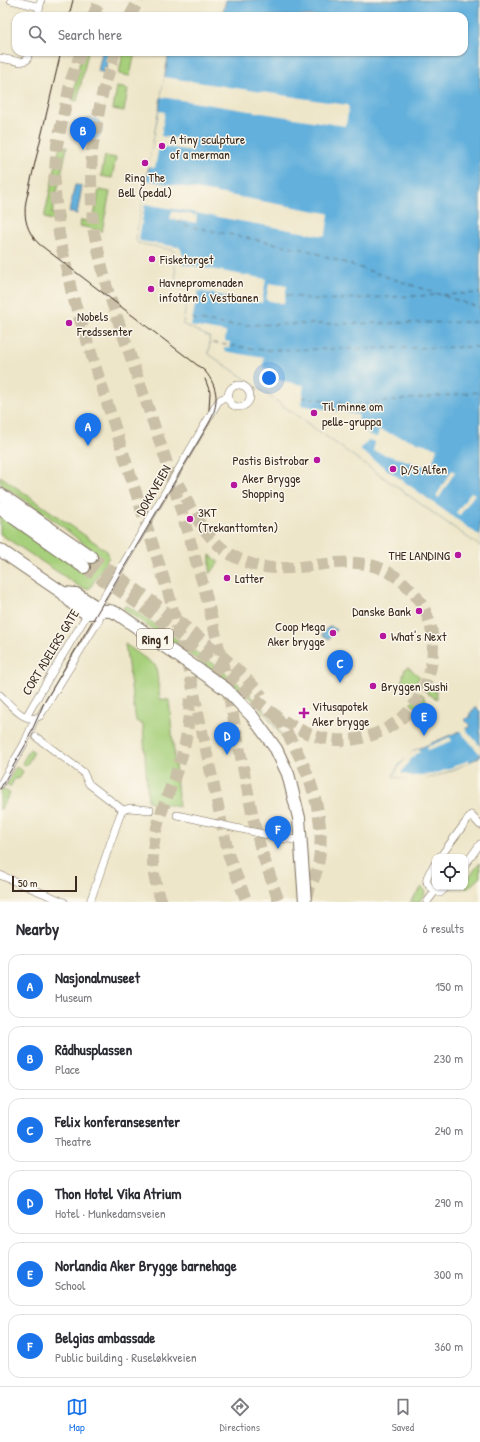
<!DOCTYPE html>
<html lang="en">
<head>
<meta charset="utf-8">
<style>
  :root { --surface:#fff; --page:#f2f2f3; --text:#2b2b33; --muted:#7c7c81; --line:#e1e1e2; --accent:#1a73e8 }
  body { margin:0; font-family:"Patrick Hand",sans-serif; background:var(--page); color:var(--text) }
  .controls { position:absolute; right:12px; bottom:12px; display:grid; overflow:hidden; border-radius:8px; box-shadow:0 1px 3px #0004 }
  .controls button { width:36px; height:36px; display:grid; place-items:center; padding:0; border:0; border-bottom:1px solid var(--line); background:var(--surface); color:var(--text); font:20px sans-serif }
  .scale { position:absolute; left:12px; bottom:10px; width:65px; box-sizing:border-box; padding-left:4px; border:2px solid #3b2a1e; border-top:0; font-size:11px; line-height:14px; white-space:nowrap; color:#3b2a1e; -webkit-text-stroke:3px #fbf7ec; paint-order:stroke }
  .you { position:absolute; left:269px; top:378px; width:14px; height:14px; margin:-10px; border:3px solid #fff; border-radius:50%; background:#1a73e8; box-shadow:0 0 0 6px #1a73e833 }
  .badge { display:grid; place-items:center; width:26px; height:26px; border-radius:50%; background:var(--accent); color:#fff; font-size:13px; font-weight:700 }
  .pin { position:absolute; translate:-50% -33px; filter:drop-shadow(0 1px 2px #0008) }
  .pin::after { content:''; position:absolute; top:21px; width:14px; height:12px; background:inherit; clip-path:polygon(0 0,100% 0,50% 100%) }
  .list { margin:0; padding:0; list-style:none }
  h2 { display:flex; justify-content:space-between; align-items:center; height:52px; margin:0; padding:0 16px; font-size:17px }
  h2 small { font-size:13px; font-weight:400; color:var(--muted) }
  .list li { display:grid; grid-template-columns:26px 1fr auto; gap:12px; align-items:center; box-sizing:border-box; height:64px; margin:0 8px 8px; padding:0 8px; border:1px solid var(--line); border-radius:12px }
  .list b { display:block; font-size:15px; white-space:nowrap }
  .list p { margin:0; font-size:13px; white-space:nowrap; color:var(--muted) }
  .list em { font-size:13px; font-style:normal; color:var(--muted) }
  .icon { flex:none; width:22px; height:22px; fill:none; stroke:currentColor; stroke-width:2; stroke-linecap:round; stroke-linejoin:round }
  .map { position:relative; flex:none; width:480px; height:902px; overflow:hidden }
  .search { position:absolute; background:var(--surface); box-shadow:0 1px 3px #0004; left:12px; right:12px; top:12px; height:44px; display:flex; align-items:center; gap:10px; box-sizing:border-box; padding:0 14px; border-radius:12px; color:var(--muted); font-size:15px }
  .sheet { height:484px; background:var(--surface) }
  nav { display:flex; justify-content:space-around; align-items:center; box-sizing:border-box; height:56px; border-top:1px solid var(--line); background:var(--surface); font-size:11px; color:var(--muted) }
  nav a { display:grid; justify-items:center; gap:2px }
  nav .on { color:var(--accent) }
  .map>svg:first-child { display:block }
</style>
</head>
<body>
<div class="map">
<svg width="480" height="902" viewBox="0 0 480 902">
  <rect width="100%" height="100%" fill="#fbf7ec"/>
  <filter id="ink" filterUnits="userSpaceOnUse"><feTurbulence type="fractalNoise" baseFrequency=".025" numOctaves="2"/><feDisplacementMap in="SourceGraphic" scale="8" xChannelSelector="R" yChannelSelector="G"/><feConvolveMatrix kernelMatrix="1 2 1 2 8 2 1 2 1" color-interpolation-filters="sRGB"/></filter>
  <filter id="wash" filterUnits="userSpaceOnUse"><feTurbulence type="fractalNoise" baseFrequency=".012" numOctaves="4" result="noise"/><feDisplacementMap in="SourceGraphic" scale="16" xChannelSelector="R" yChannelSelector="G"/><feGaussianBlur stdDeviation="0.9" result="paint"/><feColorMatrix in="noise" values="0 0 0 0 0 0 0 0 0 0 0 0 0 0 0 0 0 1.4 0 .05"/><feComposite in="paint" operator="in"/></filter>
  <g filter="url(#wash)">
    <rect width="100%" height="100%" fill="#eee6c9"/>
    <path fill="#a7d07b" stroke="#717d4c" d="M 82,52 L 88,52 L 77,101 L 72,100 Z
      M 123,52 L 135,52 L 130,76 L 119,74 Z
      M 117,87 L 128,89 L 124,111 L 113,109 Z
      M 60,146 L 67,147 L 52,214 L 63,216 L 62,222 L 44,218 Z
      M 105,156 L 116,158 L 112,178 L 101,176 Z
      M 99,190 L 110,192 L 102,231 L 80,226 L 81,220 L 93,222 Z
      M 0,476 L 107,551 L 109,557 L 90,588 L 87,589 L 82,588 L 0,534 L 0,515 L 82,571 L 95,553 L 58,523 L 0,483 Z
      M 210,555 L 219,562 L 210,574 Z
      M 126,605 L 218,667 L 237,683 L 247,691 L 266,712 L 284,739 L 268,717 L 252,699 L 220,675 L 123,609 Z
      M 125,644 L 156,666 L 160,699 L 169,700 L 179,807 L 148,801 L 143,725 L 136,721 Z
      M 408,667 L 420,677 L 410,690 C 399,684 402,680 405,669 Z
      M 428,682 C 432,687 438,692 437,699 L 427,693 L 424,687 Z
      M 420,693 L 426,698 L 425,703 L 430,709 L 426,715 L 410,703 Z
      M 30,749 L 34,752 L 26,766 L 22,763 Z
      M 16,767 L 23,771 L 19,779 L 15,778 L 10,787 L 6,784 Z
      M 2,789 L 10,793 L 0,810 L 0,793 Z
      M 480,863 L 480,877 L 467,889 L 465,887 L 465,882 Z
      M 422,887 L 424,889 L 425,894 L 419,902 L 410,902 Z"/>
    <path fill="#63b0dc" stroke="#4f6d7d" d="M 226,0 L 480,0 L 480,546 L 243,377 L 209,354 L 210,337 L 183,324 L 189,290 L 177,288 L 174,250 L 138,243 L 136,239 L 169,52 L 464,52 L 464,16 L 222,16 Z
      M 102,52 L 109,52 L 105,73 L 98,71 Z
      M80 129a11 11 0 1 1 22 0a11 11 0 1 1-22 0Z
      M 75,185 L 82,186 L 77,214 L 69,212 Z
      M 331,626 L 336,630 L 329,639 L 322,635 L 326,629 Z
      M 475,707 L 480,711 L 480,757 C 451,770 425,787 393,776 L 400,764 L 413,751 L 465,729 L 471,726 L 465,720 L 468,717 L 471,717 L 469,715 Z"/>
    <path fill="#eee6c9" d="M 164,77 L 347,105 L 349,108 L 346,124 L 345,126 L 161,97 Z
      M 159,111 L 165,112 L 161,136 L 192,141 L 194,143 L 193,149 L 191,151 L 159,146 L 155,168 L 148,167 Z
      M 146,180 L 327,213 L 329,214 L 326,234 L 323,236 L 145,204 L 139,239 L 140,241 L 179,247 L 181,249 L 183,255 L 182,264 L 266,279 L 262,303 L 198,291 L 191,326 L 226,332 L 225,341 L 230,342 L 229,348 L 224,347 L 224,351 L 264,358 L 263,368 L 269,369 L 268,375 L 262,374 L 262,377 L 304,385 L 301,405 L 359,415 L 358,423 L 365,427 L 369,435 L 377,437 L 379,430 L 437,448 L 431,468 L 373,451 L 375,442 L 368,440 L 360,450 L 480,536 L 480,546 L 243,377 L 209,354 L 210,337 L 183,324 L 189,290 L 177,288 L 174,250 L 138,243 L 136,239 Z
      M 172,211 L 197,215 L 196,223 L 170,219 Z
      M 269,283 L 287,286 L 284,304 L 266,300 Z
      M 452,470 L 455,472 L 439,498 L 436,496 Z
      M 471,492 L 475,494 L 460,515 L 456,513 Z
      M 464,727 L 480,746 L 480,754 L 459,730 Z
      M 450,737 L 452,741 L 428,750 L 427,747 Z
      M 419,749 L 421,752 L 416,754 L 412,758 L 401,773 L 413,776 L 430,774 L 440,772 L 469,760 L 470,762 L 442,774 L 422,780 L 407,780 L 393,776 L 406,757 L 413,751 Z"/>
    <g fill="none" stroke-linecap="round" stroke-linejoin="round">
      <path stroke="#495960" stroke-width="1" stroke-dasharray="5 4" stroke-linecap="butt" d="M 177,220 L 183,225 L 307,250 L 480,308
        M 286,295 L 318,300 L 439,295
        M 442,295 L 480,293
        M 192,319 L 228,325 L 480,322
        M 213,343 L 263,350 L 480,347
        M 302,397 L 358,404 L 480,392"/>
    </g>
  </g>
  <g filter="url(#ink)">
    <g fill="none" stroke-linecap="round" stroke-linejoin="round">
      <path stroke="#cac0a7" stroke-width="12" stroke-dasharray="12 6" stroke-linecap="butt" d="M 93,16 L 100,0
        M 130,16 L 139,0
        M 81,52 L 71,80 L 57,145 L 54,183 L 59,234 L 72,294 L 169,595 L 190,675 L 229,857 L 247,902
        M 115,52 L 102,95 L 92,150 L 91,180 L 93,228 L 107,288 L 165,457 L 205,591 L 223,665 L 253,818 L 261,850 L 279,902
        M 91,557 C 125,581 159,606 192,632 C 217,651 242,672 262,696
        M 84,567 C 106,582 129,597 151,613 C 169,627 186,642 204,656 C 235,682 276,723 315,736 C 345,746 381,738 405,715 C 426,695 436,663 432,634 C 430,617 421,600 409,588 C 357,534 297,587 241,560 C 208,545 194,514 178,484
        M 277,717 C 304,758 327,810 319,859 C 317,875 310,889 302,902
        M 162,902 C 137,842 169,804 184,748 C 188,731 189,714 190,696"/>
      <defs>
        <path id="street" d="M 11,0 L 40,7
          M 38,16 L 41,0
          M 0,58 L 21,62 L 27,60 L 29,52
          M228 396a11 11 0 1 1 22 0a11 11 0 1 1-22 0Z
          M 0,695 C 9,703 26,726 40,716 L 99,620 L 101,609
          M 26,717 L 34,703 L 88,613 L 102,600 L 218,402 L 221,399 L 229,396
          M 36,737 L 83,772 L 89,784 L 123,810
          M 0,785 L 24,744 L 35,719
          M 123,810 L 130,808 L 150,810
          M 177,815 L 286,839 L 300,840
          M 440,857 L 471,815 L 480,825
          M 435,864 C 425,878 421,884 440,893 L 447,887
          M 465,865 L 480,844
          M 0,875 L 64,902
          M 90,902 L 120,815 L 123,810
          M 427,902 L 436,890"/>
        <path id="highway" d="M 0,494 L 91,557
          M 0,508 L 84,567
          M 0,550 L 63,593 C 69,600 80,613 90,613 C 101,614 105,607 118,614 L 226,689 L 252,716 L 276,749 L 288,774 L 299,818 L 305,902
          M 63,593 L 76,594 L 101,610"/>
      </defs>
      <use href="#street" stroke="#7a6c5a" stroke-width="8"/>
      <use href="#highway" stroke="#7a6c5a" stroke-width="14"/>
      <use href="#street" stroke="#fff" stroke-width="7"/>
      <use href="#highway" stroke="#fff" stroke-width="12"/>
      <path stroke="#3b2a1e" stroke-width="1" d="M 69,16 L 73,0
        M 205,379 L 210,392 L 209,410
        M 0,789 L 26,744 L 44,703 L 209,423 C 219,405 219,388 205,371 L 39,244 C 27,232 23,218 26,201 L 61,52"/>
    </g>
  </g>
  <g fill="#b5179e" stroke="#fbf7ec" stroke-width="1.5">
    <circle cx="162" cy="146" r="4"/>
    <circle cx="145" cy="163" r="4"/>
    <circle cx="152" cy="259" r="4"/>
    <circle cx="151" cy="289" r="4"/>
    <circle cx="69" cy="323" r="4"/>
    <circle cx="314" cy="413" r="4"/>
    <circle cx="317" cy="460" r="4"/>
    <circle cx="393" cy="469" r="4"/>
    <circle cx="234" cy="485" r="4"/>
    <circle cx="190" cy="519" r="4"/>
    <circle cx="458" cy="555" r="4"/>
    <circle cx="227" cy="578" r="4"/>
    <circle cx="419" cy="611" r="4"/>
    <circle cx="333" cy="633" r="4"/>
    <circle cx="383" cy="636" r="4"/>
    <circle cx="373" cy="686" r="4"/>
    <path d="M302 707h4v4h4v4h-4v4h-4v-4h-4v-4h4z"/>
  </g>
  <g text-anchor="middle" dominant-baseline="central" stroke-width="3" stroke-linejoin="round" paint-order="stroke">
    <rect fill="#fbf7ec" stroke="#75685c" stroke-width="1" x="137" y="629" width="36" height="20" rx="3"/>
    <g font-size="12" font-weight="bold" fill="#3b2a1e">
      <text x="155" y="639">Ring 1</text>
    </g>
    <g font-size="13" fill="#3b2a1e" stroke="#fbf7ec" text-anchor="start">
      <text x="170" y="139">A tiny sculpture<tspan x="170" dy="15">of a merman</tspan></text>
      <text x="145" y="177" text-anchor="middle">Ring The<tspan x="145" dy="15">Bell (pedal)</tspan></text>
      <text x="160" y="259">Fisketorget</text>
      <text x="159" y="282">Havnepromenaden<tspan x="159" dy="15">infotårn 6 Vestbanen</tspan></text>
      <text x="77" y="316">Nobels<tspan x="77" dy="15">Fredssenter</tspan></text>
      <text x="322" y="406">Til minne om<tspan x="322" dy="15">pelle-gruppa</tspan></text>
      <text x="309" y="460" text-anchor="end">Pastis Bistrobar</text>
      <text x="401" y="469">D/S Alfen</text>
      <text x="242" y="478">Aker Brygge<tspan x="242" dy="15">Shopping</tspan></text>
      <text x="198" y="512">3KT<tspan x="198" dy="15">(Trekanttomten)</tspan></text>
      <text x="450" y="555" text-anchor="end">THE LANDING</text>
      <text x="235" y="578">Latter</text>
      <text x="411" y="611" text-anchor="end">Danske Bank</text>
      <text x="325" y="626" text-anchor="end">Coop Mega<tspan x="325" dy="15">Aker brygge</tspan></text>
      <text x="391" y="636">What's Next</text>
      <text x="381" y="686">Bryggen Sushi</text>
      <text x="312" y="706">Vitusapotek<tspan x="312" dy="15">Aker brygge</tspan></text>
    </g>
    <g font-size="13" fill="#3b2a1e" stroke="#fbf7ec">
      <text transform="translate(153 490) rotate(-60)">DOKKVEIEN</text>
      <text transform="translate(50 652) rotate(-59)">CORT ADELERS GATE</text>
    </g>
  </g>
</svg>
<div class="controls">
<button><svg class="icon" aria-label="locate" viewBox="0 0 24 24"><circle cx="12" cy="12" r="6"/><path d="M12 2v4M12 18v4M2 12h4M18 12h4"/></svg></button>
</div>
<div class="scale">50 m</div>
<div class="you"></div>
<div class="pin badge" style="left:88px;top:446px">A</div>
<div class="pin badge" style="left:83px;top:150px">B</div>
<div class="pin badge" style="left:340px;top:683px">C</div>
<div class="pin badge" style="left:227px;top:755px">D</div>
<div class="pin badge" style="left:424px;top:736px">E</div>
<div class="pin badge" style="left:278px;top:849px">F</div>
<div class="search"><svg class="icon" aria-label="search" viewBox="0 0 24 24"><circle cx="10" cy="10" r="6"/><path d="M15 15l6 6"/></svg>Search here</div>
</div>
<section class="sheet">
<h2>Nearby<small>6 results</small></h2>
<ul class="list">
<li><span class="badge">A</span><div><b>Nasjonalmuseet</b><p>Museum</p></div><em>150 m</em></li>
<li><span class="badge">B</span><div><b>Rådhusplassen</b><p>Place</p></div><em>230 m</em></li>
<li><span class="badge">C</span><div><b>Felix konferansesenter</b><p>Theatre</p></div><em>240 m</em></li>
<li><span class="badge">D</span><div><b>Thon Hotel Vika Atrium</b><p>Hotel · Munkedamsveien</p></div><em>290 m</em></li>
<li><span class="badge">E</span><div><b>Norlandia Aker Brygge barnehage</b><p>School</p></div><em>300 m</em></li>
<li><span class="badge">F</span><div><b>Belgias ambassade</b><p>Public building · Ruseløkkveien</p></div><em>360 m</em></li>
</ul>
</section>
<nav>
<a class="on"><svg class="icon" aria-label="map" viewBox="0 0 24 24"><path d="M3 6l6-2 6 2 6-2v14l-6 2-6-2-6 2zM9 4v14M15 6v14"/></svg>Map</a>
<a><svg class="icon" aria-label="directions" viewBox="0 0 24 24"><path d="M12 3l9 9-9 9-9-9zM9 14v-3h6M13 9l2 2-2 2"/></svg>Directions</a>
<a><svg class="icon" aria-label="saved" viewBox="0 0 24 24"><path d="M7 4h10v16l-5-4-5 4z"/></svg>Saved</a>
</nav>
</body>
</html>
